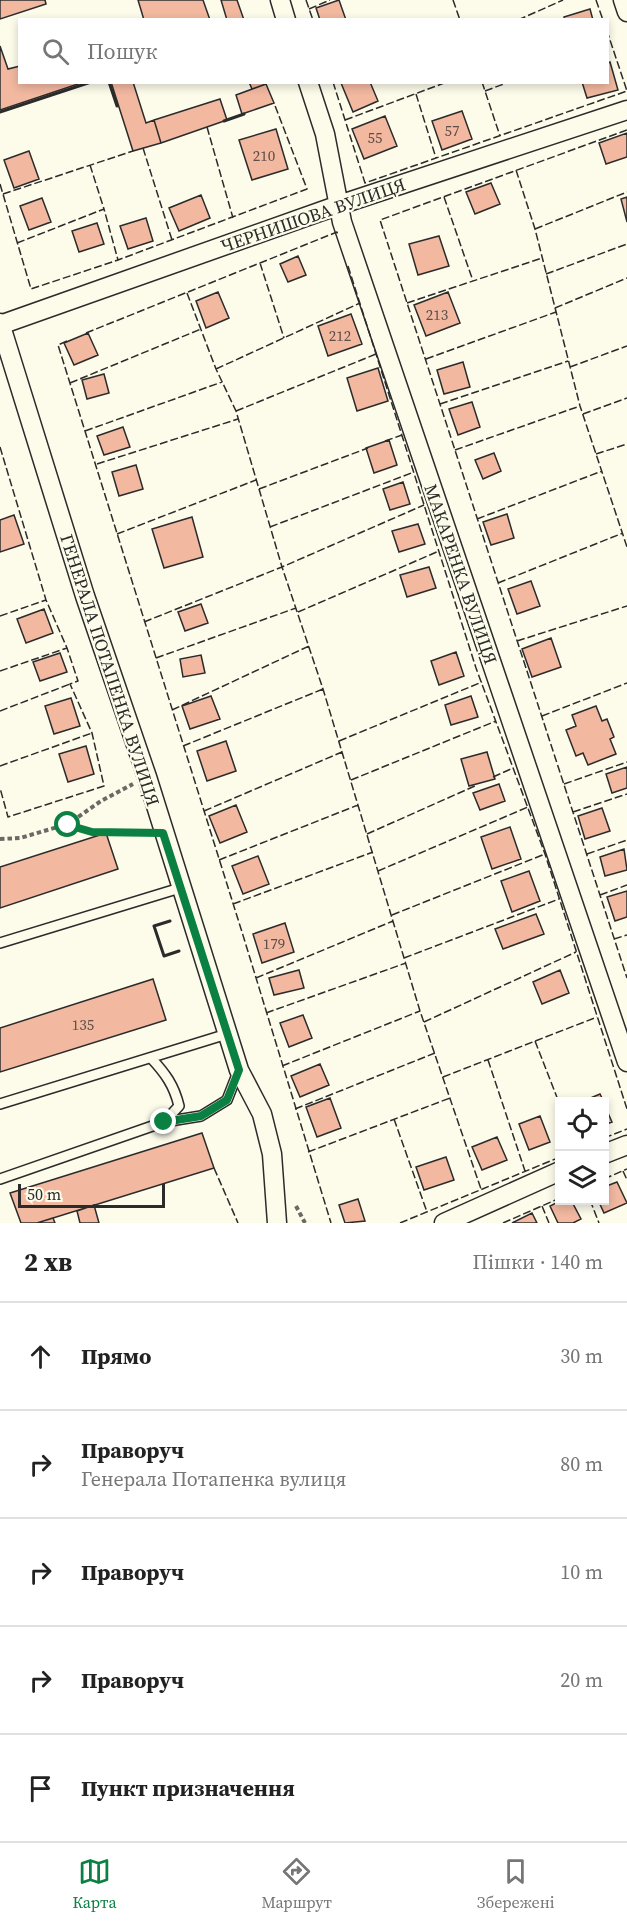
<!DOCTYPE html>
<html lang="uk">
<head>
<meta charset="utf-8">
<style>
  :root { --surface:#fff; --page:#f6f6f6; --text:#222; --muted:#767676; --line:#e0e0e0; --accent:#0b8043 }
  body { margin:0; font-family:"Source Serif 4",serif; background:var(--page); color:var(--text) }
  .controls { position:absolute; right:18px; bottom:18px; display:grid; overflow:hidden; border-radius:0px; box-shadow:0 3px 9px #0003 }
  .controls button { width:54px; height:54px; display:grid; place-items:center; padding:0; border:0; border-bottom:2px solid var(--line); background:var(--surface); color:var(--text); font:30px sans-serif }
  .scale { position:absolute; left:18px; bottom:15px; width:147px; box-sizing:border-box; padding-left:6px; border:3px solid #2b2b2b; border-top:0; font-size:16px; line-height:21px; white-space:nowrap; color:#2b2b2b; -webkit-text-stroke:4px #fdfbea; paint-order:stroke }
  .stop { position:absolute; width:18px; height:18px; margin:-14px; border:4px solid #0b8043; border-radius:50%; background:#fff }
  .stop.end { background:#0b8043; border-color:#fff; box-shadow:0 2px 6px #0008 }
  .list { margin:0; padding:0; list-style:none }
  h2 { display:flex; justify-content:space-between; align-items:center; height:78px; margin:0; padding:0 24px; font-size:26px }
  h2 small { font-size:20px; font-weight:400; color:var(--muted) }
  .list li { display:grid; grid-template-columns:39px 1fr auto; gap:18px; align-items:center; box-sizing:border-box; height:108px; padding:0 24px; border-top:2px solid var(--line) }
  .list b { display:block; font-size:22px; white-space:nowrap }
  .list p { margin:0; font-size:20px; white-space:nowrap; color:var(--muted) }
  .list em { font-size:20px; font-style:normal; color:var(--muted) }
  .icon { flex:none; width:33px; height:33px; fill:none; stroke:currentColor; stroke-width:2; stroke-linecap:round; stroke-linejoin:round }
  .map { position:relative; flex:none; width:627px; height:1223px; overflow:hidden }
  .search { position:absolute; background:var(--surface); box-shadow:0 3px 9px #0003; left:18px; right:18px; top:18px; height:66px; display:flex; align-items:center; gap:15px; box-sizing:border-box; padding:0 21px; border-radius:0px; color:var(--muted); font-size:22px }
  .sheet { height:618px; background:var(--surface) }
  nav { display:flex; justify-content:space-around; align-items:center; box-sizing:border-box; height:84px; border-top:2px solid var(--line); background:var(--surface); font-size:16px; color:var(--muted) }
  nav a { display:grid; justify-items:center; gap:3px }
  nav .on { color:var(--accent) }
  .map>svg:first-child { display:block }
</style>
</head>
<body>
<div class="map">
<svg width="627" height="1223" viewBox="0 0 627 1223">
  <rect width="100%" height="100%" fill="#fdfbea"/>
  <path fill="#f2b8a0" stroke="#2b2b2b" stroke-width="1.5" d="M 0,0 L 45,0 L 46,4 L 0,19 Z
    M 138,0 L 203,0 L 210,20 L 144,20 Z
    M 221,0 L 237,0 L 244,20 L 227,20 Z
    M 339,0 L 346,20 L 320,20 L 316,8 Z
    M 590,9 L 593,20 L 565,20 L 564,17 Z
    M 0,46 L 8,69 L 20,66 L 20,82 L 84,82 L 0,110 Z
    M 610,62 L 618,90 L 587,98 L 582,82 L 608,82 L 608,63 Z
    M 111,82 L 133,82 L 146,123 L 154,120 L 161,143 L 133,151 Z
    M 249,82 L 266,82 L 266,84 L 252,89 Z
    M 370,82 L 378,101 L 353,112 L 341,83 Z
    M 266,84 L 274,103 L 242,114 L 236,95 Z
    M 220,99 L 227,120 L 161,143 L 154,120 Z
    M 462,111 L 472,139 L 442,150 L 432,121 Z
    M 385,116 L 397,146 L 364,159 L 352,129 Z
    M 276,129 L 288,169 L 252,180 L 239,140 Z
    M 627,133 L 627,157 L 606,164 L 599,143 Z
    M 29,151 L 39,179 L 14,188 L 4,160 Z
    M 491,183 L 500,204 L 475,214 L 466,192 Z
    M 201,195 L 210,218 L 179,231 L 169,208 Z
    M 627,197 L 627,222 L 621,199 Z
    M 42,198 L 51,222 L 29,230 L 20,206 Z
    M 146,218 L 153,241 L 128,249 L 120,226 Z
    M 97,223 L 104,244 L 79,252 L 72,231 Z
    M 439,236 L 449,266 L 418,275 L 409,244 Z
    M 298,256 L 306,275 L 288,282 L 280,264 Z
    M 218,292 L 229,318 L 206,328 L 196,301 Z
    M 448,292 L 460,323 L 426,336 L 414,305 Z
    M 351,314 L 362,344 L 328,356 L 318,326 Z
    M 88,333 L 98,355 L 74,365 L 64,343 Z
    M 463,362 L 470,387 L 444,394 L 437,370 Z
    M 378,368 L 388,401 L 357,411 L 347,378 Z
    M 104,374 L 109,393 L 87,399 L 82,380 Z
    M 472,402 L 480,427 L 458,435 L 449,409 Z
    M 123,427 L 130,447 L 104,455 L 97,436 Z
    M 389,440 L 397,465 L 374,473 L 366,448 Z
    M 494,453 L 501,471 L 483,479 L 475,460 Z
    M 136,465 L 143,489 L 119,496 L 112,472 Z
    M 403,482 L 410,504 L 390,510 L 383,489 Z
    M 507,514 L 514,538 L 491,545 L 483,522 Z
    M 14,515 L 24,544 L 0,552 L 0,520 Z
    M 192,517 L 203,557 L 164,568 L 152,529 Z
    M 418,524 L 425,544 L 399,552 L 392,531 Z
    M 429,567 L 436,588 L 407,597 L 400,575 Z
    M 531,581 L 540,606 L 517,614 L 508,589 Z
    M 201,604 L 208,623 L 185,631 L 178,612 Z
    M 44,609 L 53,633 L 26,643 L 17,619 Z
    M 551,638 L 561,667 L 532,677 L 522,649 Z
    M 456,652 L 464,676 L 439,685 L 431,661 Z
    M 60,653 L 67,672 L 40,681 L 33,662 Z
    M 201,655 L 205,673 L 183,677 L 180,659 Z
    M 211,696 L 220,719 L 190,729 L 182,706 Z
    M 471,696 L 478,717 L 451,725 L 445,705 Z
    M 71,698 L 80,726 L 54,734 L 45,706 Z
    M 596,706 L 602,721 L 607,719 L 614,737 L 610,739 L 616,754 L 588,765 L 583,753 L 576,756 L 566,730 L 576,726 L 572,715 Z
    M 226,741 L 236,771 L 207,781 L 197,751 Z
    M 86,746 L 94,774 L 68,782 L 59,754 Z
    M 487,752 L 495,779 L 469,786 L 461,759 Z
    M 627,767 L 627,788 L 612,793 L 606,774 Z
    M 499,784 L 505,801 L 480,810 L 473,793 Z
    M 236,805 L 247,832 L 220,843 L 209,816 Z
    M 602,808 L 610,831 L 585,839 L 578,816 Z
    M 510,827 L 521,859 L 492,869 L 481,837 Z
    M 106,833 L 118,869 L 0,908 L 0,867 Z
    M 624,849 L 627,870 L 605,876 L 600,857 Z
    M 258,856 L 269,884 L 243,894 L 232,866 Z
    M 529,871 L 540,901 L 512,912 L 501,881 Z
    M 627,891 L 627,917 L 615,921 L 607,897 Z
    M 536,914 L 544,934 L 503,949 L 495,929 Z
    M 285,923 L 294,952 L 262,963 L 253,934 Z
    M 299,970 L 304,988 L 274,995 L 269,978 Z
    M 560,970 L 569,993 L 542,1004 L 533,982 Z
    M 153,979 L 166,1020 L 0,1072 L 0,1028 Z
    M 303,1015 L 312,1038 L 289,1047 L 280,1023 Z
    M 320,1064 L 329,1085 L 300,1097 L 291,1076 Z
    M 600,1094 L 604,1102 L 581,1102 Z
    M 330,1098 L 341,1128 L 317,1137 L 306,1107 Z
    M 604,1104 L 612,1122 L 604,1125 Z
    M 540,1116 L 550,1142 L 529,1150 L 519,1124 Z
    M 202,1133 L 214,1168 L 37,1223 L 21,1223 L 10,1193 Z
    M 497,1137 L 507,1160 L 482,1170 L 472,1147 Z
    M 446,1157 L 454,1180 L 424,1190 L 416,1167 Z
    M 617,1182 L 627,1203 L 604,1213 L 598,1200 L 604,1200 L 604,1187 Z
    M 358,1199 L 365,1221 L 345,1223 L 339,1205 Z
    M 562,1200 L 571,1200 L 581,1219 L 573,1223 L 558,1223 L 550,1206 Z
    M 94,1205 L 99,1223 L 80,1223 L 77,1211 Z
    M 532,1213 L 537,1223 L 512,1223 Z
    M 53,1218 L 55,1223 L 37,1223 Z"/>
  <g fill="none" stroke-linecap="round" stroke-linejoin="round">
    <defs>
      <path id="lane" d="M 0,943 L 180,888
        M 151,1058 C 165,1073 174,1085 179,1106 L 164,1122
        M 0,1104 L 227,1034
        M 0,1179 L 164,1122 L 201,1116 L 227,1100 L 238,1072"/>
      <path id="street" d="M 280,0 L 286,20
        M 623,0 L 627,12
        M 308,82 L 325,134 L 342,222 L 627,1062
        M 0,323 L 85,596 L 147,777 L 239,1070 L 262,1114 L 272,1154 L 277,1223
        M 0,325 L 339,205 L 627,110
        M 604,1154 L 627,1145
        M 444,1223 L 560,1171"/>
    </defs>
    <use href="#lane" stroke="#2b2b2b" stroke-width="12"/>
    <use href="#street" stroke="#2b2b2b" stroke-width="21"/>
    <path stroke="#6a6964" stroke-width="4" stroke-dasharray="4.5 3" stroke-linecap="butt" d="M 69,825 L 92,832 L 147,833
      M 0,839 L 20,838 L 68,824 L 101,801 L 133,784
      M 296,1206 L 305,1223"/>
    <use href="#lane" stroke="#fdfbea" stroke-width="9"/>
    <use href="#street" stroke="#fdfbea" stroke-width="18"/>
    <path stroke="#2b2b2b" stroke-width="1.5" stroke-dasharray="8 3" stroke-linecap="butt" d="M 306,0 L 313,20
      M 453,0 L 460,20
      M 596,0 L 603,20
      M 309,9 L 330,0
      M 518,20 L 563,0
      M 333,82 L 365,183 L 627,91 L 608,34
      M 482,82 L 500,136
      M 485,91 L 509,82
      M 416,94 L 436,158
      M 345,120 L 447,82
      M 207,127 L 233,218
      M 627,130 L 380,220 L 627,978
      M 143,148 L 172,240
      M 90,165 L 104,209
      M 516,170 L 535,229 L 580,406 L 627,547
      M 0,184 L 31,289 L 118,260 L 307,189 L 274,103
      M 3,194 L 133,151
      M 444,197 L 473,281
      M 535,229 L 627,192
      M 17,243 L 104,209 L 118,260
      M 260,263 L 284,338
      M 348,266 L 476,668 L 545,854 L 627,1109
      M 546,274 L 627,244
      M 187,293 L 216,369 L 236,411 L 282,567 L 323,689 L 420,1011 L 481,1189
      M 407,303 L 542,258
      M 555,308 L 627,278
      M 86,333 L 337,232 L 338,235
      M 67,341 L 58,345 L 242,932 L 331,1223
      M 426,359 L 556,312
      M 570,367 L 627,346
      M 216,369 L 360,303
      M 70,383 L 201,329
      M 440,404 L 568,361
      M 236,411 L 376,354
      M 583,414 L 627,398
      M 85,431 L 222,382
      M 385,441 L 402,435
      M 0,447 L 46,600 L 67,648 L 78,681 L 70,684 L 92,733 L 104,786 L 8,817 L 0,788
      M 455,450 L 580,406
      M 596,454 L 627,444
      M 97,464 L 238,419
      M 259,489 L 368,448
      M 477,519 L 602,471
      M 270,527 L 414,472
      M 117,534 L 256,480
      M 498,583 L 623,533
      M 298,612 L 439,551
      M 0,616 L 46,600
      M 144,622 L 282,567 L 424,505
      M 517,641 L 627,606
      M 156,658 L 296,608
      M 0,671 L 67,648
      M 172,710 L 309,646
      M 0,711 L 70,684
      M 542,716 L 627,683
      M 339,741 L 482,682
      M 183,746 L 323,689
      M 0,766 L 92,733
      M 493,777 L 513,768
      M 351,780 L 496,721
      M 564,784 L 627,762
      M 204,811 L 342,752
      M 573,812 L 627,794
      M 367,834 L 477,785
      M 587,854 L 627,840
      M 219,860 L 358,805
      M 378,871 L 528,807
      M 600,895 L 627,885
      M 233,904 L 373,852
      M 392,915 L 545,854
      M 614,939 L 627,935
      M 404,958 L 559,899
      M 256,978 L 393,921
      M 266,1013 L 406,963
      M 424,1022 L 576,952
      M 535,1041 L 560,1105
      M 488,1060 L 525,1171
      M 282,1066 L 420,1011
      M 443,1077 L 597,1017
      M 295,1109 L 435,1053
      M 394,1119 L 427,1212
      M 604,1138 L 627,1129
      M 308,1152 L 450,1098
      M 214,1168 L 238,1223
      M 623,1171 L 627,1180
      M 604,1179 L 627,1169
      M 590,1200 L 599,1223
      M 542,1206 L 549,1223
      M 400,1223 L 560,1157
      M 503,1223 L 560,1198"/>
    <path stroke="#2b2b2b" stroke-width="3" d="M 109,82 L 117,106
      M 0,112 L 91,82
      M 224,121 L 244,114
      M 170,921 L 154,926 L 164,956 L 179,951"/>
  </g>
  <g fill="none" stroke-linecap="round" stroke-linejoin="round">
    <path stroke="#0b8043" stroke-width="8" d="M 68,825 L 92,832 L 163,833 L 239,1070 L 227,1100 L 201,1116 L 164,1122"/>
  </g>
  <g text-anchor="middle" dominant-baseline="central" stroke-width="4.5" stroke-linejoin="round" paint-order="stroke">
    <g font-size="15" fill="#5d4e48">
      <text x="452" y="130">57</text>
      <text x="375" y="137">55</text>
      <text x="264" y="155">210</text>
      <text x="437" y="314">213</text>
      <text x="340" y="335">212</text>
      <text x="274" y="943">179</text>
      <text x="83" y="1024">135</text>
    </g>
    <g font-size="18" fill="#2b2b2b" stroke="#fdfbea">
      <text transform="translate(313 215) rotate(-19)">ЧЕРНИШОВА ВУЛИЦЯ</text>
      <text transform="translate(461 574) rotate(71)">МАКАРЕНКА ВУЛИЦЯ</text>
      <text transform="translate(110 670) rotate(72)">ГЕНЕРАЛА ПОТАПЕНКА ВУЛИЦЯ</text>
    </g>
  </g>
</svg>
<div class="controls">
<button><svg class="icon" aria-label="locate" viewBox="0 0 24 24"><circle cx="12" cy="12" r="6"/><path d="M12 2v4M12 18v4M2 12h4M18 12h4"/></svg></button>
<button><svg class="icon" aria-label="layers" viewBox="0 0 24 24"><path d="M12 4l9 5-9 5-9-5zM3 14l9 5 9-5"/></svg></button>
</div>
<div class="scale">50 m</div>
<div class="stop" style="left:68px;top:825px"></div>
<div class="stop end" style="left:164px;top:1122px"></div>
<div class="search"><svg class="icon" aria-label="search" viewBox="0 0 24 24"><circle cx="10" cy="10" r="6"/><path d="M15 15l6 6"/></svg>Пошук</div>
</div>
<section class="sheet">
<h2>2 хв<small>Пішки · 140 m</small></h2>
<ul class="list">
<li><svg class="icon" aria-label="ahead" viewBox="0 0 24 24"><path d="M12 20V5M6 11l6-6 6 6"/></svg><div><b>Прямо</b></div><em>30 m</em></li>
<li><svg class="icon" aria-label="right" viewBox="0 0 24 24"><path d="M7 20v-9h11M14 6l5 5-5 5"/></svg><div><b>Праворуч</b><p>Генерала Потапенка вулиця</p></div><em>80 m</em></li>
<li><svg class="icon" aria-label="right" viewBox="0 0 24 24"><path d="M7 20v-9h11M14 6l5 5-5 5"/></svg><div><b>Праворуч</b></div><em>10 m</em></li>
<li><svg class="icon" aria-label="right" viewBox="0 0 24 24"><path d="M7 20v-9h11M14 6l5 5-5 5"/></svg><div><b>Праворуч</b></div><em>20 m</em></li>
<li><svg class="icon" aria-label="arrive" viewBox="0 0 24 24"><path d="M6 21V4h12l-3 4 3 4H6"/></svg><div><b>Пункт призначення</b></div></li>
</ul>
</section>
<nav>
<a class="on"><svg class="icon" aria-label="map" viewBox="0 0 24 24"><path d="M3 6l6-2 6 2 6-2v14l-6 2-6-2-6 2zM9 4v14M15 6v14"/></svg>Карта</a>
<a><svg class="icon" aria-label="directions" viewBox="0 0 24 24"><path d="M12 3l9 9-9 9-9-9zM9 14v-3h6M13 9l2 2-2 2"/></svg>Маршрут</a>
<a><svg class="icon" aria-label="saved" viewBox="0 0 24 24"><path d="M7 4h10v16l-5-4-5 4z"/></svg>Збережені</a>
</nav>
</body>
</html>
